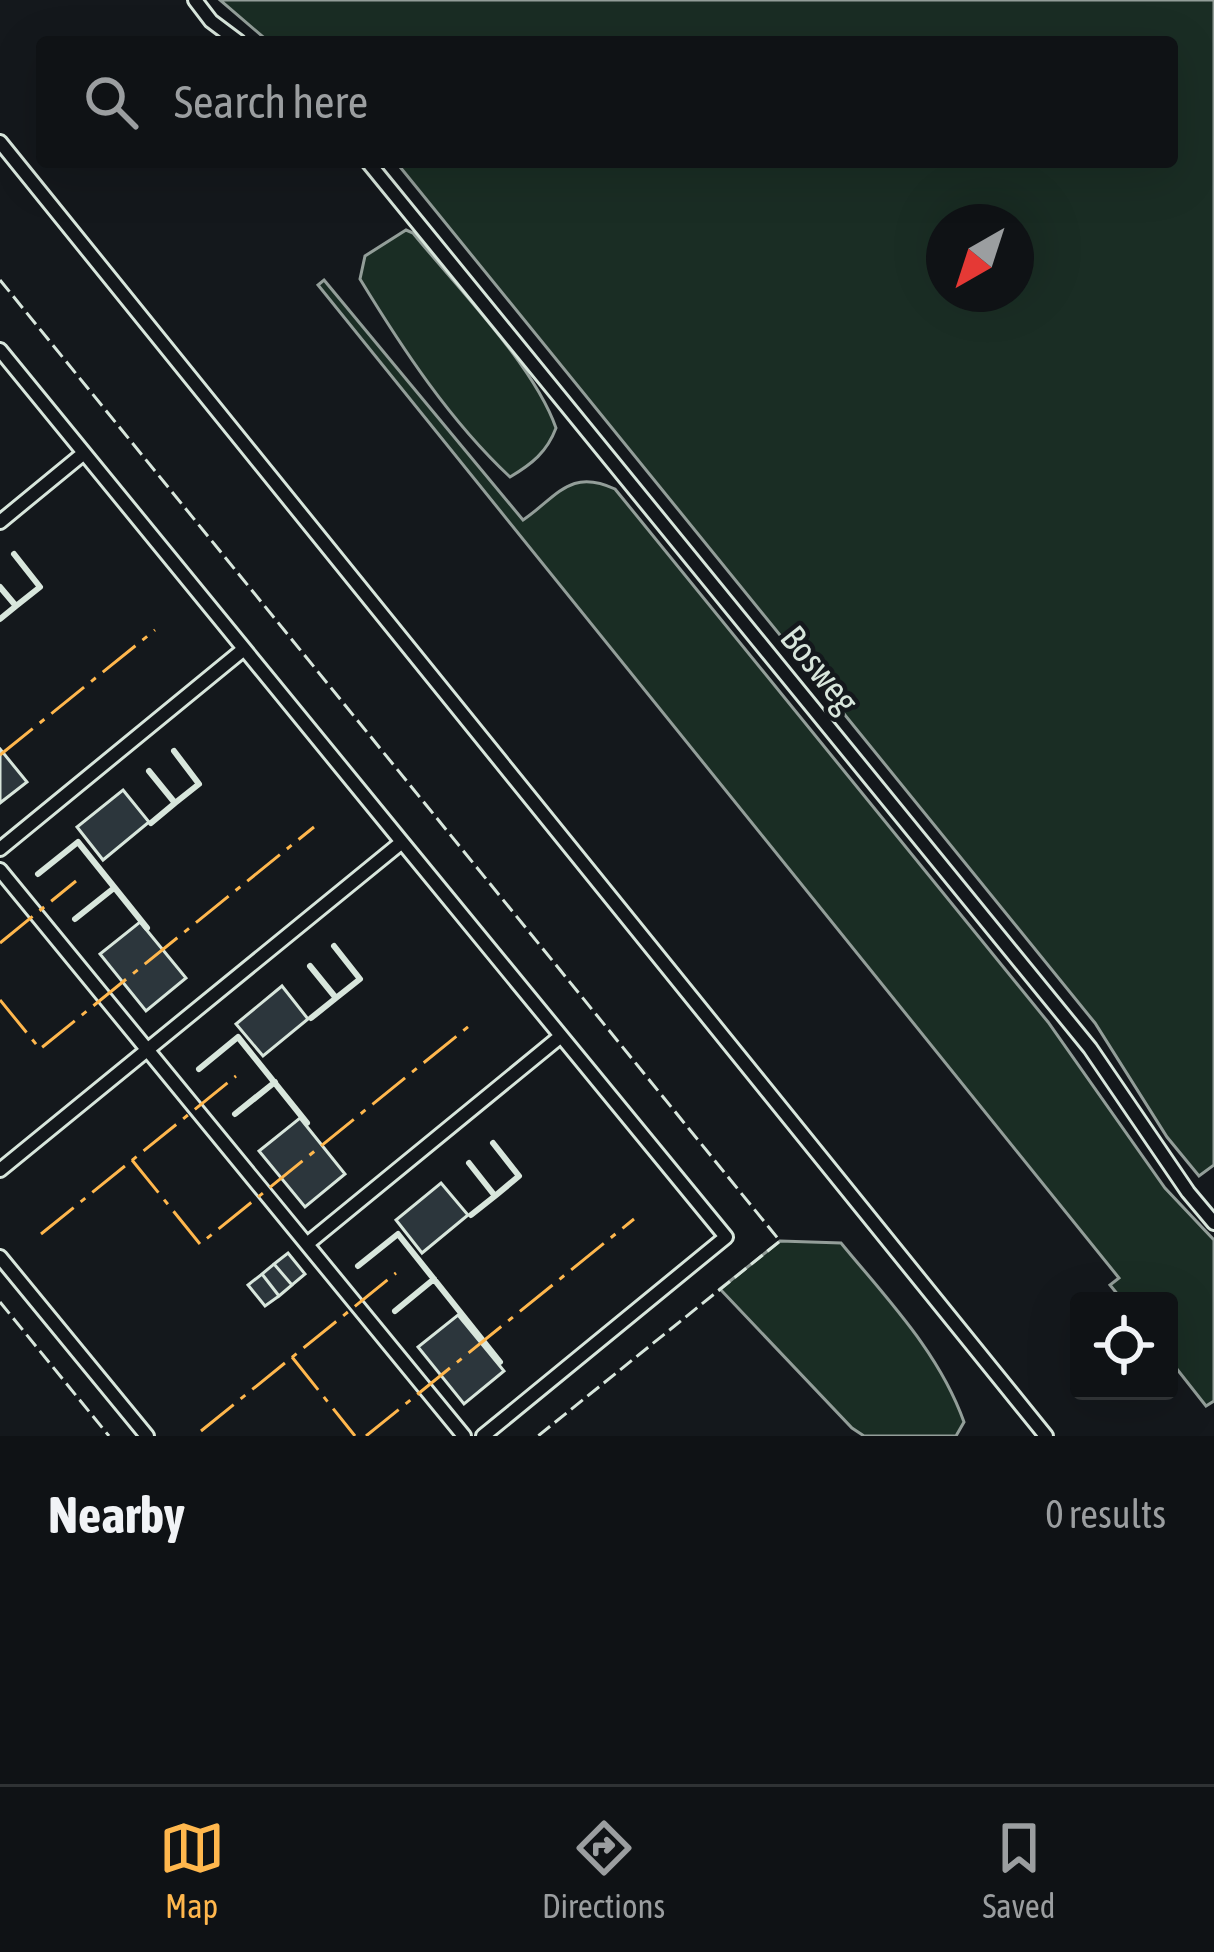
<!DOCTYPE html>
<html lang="en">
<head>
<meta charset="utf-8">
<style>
  :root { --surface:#0f1215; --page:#181b1e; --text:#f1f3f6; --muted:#9b9ea0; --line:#2f3234; --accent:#ffb74d }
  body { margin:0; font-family:"Asap Condensed",sans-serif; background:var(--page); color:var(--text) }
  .controls { position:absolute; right:36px; bottom:36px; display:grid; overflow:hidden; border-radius:12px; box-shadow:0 12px 48px #0002 }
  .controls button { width:108px; height:108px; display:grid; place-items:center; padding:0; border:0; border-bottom:3px solid var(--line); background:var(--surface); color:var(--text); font:60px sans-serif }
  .compass { position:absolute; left:926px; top:204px; width:108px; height:108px; border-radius:50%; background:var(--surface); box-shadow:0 12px 48px #0002; rotate:219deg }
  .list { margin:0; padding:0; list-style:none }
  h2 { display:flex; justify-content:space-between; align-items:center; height:156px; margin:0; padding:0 48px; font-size:51px }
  h2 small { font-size:39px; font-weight:400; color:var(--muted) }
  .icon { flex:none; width:66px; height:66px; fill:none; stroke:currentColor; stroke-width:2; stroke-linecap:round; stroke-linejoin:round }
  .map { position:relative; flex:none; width:1214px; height:1436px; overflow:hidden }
  .search { position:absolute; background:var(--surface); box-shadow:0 12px 48px #0002; left:36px; right:36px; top:36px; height:132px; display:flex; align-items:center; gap:30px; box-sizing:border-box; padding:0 42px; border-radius:12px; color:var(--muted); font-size:45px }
  .sheet { height:348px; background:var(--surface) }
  nav { display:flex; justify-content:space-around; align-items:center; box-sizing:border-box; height:168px; border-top:3px solid var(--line); background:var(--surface); font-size:33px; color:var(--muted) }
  nav a { display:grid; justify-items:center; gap:6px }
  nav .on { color:var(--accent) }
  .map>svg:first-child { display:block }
</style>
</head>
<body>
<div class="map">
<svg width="1214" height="1436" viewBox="0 0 1214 1436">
  <rect width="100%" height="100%" fill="#14181c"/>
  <path fill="#1a2d24" stroke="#939e99" stroke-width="3" fill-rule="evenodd" d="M 220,0 L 1214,0 L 1214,1165 L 1199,1176 L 1167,1137 L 1095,1023 L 396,162 L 1172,162 L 1172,42 L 269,42 ZM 1016,222 L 1016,294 L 944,294 L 944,222 Z
    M 406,230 L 413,233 C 456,286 534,365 556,428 C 547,452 532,464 510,477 C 450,421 402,348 360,279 L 365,256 Z
    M 324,280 L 523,520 C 558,496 570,468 615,489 L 1048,1022 L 1165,1188 L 1214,1240 L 1214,1401 L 1206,1406 L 1169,1359 L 1169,1301 L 1123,1301 L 1110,1285 L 1119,1278 L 318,285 Z
    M 780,1241 L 841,1243 C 887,1299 939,1352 964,1422 L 956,1436 L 864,1436 L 852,1428 L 720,1289 Z"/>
  <path fill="#2c363c" stroke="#d8e6dc" stroke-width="3" d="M 0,749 L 27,782 L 0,803 Z
    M 123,790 L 149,822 L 103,860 L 77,827 Z
    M 140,922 L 186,978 L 146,1011 L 100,954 Z
    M 282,986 L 308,1019 L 263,1056 L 236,1024 Z
    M 300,1118 L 345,1174 L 305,1207 L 259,1151 Z
    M 441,1183 L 468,1215 L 422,1253 L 396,1220 Z
    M 288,1253 L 305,1274 L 292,1285 L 274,1264 Z
    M 274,1264 L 292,1285 L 279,1296 L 262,1274 Z
    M 262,1274 L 279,1296 L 265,1306 L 248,1285 Z
    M 458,1315 L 504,1371 L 464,1404 L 418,1347 Z"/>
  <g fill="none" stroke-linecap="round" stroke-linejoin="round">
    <defs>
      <path id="service" d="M 195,0 L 211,21 L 239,42
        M 0,142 L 1046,1436
        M 368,162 L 1090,1048 L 1188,1192 L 1214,1223
        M 0,350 L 402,842
        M 0,522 L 84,453
        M 0,849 L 244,649
        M 0,870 L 464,1436
        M 0,1170 L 402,842 L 726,1237 L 483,1436
        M 307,1244 L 561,1036
        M 0,1257 L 147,1436"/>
    </defs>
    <use href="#service" stroke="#d8e6dc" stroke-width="18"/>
    <use href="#service" stroke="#14181c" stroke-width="12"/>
    <path stroke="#d8e6dc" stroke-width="3" stroke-dasharray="15 6" stroke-linecap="butt" d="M 0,280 L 780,1241 L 538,1436
      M 0,1302 L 109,1436"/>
    <path stroke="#d8e6dc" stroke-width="6" d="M 14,554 L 40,587 L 16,606
      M 0,587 L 16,606 L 0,619
      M 174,751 L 199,784 L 175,803
      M 149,771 L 175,803 L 151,823
      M 38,874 L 78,842 L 147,928
      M 75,919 L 114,888
      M 334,946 L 360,979 L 336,998
      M 310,966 L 336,998 L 311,1018
      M 199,1069 L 238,1037 L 307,1123
      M 235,1114 L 275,1082
      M 493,1143 L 519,1176 L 495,1196
      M 469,1163 L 495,1196 L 471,1215
      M 358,1266 L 398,1234 L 500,1362
      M 395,1311 L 434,1279"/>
    <path stroke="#ffb74d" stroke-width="3" stroke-dasharray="42 9 6 9" stroke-linecap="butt" d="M 0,755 L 155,630
      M 0,943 L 76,881
      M 0,1000 L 40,1049 L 314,827
      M 132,1160 L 200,1244 L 474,1022
      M 41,1234 L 236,1076
      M 292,1357 L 355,1436
      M 201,1431 L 396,1273
      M 366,1436 L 634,1219"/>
  </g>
  <g text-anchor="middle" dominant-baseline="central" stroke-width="9" stroke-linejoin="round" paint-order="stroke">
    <g font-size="36" fill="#d8e6dc" stroke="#14181c">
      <text transform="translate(820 669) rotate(51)">Bosweg</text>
    </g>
  </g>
</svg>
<div class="controls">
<button><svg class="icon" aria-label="locate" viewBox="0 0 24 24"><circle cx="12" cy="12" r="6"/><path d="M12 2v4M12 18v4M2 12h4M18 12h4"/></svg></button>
</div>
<svg class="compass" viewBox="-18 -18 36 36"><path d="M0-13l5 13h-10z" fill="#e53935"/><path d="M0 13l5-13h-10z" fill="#9b9ea0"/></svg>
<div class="search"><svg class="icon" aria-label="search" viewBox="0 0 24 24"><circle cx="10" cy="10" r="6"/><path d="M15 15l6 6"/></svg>Search here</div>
</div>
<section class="sheet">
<h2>Nearby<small>0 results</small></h2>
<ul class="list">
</ul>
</section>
<nav>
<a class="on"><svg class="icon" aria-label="map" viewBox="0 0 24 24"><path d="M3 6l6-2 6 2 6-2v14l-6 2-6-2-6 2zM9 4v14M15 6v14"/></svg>Map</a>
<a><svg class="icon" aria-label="directions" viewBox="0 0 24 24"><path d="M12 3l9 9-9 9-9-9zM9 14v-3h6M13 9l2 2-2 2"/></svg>Directions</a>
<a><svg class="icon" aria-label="saved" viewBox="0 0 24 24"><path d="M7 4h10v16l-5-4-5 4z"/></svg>Saved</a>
</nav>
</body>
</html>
